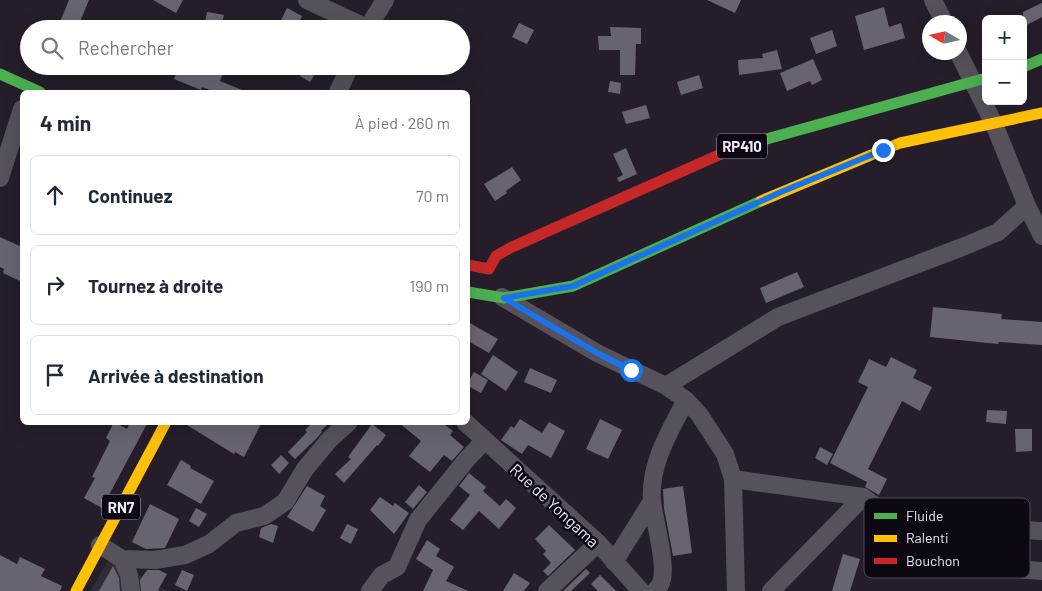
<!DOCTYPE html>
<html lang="fr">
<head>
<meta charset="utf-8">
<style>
  :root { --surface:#fff; --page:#f6f6f7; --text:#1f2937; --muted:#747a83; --line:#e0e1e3 }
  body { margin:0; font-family:Barlow,sans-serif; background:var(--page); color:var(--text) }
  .controls { position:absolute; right:15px; top:15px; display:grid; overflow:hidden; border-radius:8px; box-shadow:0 5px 20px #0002 }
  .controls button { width:45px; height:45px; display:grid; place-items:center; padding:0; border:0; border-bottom:1px solid var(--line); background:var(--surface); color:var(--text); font:25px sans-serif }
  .compass { position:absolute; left:922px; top:15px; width:45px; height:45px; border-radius:50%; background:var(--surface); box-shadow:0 5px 20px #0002; rotate:279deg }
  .stop { position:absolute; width:15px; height:15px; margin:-11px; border:4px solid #1a73e8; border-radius:50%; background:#fff }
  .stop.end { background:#1a73e8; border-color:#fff; box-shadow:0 1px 5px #0008 }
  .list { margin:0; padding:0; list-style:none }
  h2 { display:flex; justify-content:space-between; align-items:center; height:65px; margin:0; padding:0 20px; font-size:21px }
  h2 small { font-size:16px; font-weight:400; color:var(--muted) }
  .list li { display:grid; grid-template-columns:32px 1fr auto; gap:15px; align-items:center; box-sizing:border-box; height:80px; margin:0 10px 10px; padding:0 10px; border:1px solid var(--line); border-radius:8px }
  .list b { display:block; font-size:19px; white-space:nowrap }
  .list em { font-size:16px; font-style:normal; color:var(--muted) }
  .icon { flex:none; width:28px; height:28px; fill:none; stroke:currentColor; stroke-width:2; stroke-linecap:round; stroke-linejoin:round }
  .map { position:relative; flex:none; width:1042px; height:591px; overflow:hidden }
  .search { position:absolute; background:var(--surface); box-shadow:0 5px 20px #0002; left:20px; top:20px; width:450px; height:55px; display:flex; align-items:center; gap:12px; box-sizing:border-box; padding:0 18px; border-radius:28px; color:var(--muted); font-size:19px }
  .panel { position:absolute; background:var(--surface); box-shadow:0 5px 20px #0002; left:20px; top:90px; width:450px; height:335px; border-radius:8px }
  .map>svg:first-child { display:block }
</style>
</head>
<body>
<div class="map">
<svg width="1042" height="591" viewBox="0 0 1042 591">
  <rect width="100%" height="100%" fill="#251e2a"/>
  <path fill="#312a39" d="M 110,558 L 167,591 L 90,591 Z"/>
  <path fill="#676470" d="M 69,0 L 89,0 L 77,29 L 57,29 Z
    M 153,0 L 183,0 L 176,13 Z
    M 707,0 L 741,0 L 735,13 Z
    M 1042,3 L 1042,17 L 1023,27 L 1023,12 Z
    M 884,7 L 889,27 L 901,23 L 905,38 L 864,50 L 855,16 Z
    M 287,8 L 302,16 L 296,29 L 280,22 Z
    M 207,12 L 224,15 L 221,27 L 205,23 Z
    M 519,23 L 534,30 L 527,44 L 512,37 Z
    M 610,27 L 641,28 L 641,44 L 636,44 L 635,75 L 620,75 L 620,50 L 599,50 L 598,36 L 611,36 Z
    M 832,30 L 837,46 L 816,54 L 810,38 Z
    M 777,50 L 782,69 L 739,75 L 738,60 L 763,58 L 762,54 Z
    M 813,59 L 822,80 L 812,85 L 810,81 L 787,91 L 780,73 Z
    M 179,66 L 226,66 L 220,81 L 247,92 L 215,92 L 202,87 L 201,90 L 174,79 Z
    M 306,66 L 320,66 L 310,82 L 300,76 Z
    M 699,75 L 703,88 L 681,95 L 677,82 Z
    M 610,81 L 621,83 L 620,94 L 608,92 Z
    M 646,105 L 650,118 L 626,124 L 622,112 Z
    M 626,148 L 637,174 L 619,182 L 617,178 L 623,175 L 613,154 Z
    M 512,167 L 521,180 L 506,191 L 507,193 L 495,201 L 484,184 Z
    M 0,237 L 22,247 L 22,282 L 3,273 L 4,269 L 0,267 Z
    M 797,272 L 804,287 L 766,303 L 760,288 Z
    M 933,307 L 1002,314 L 1001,319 L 1042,322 L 1042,345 L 999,342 L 998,344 L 930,337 Z
    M 468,322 L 498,339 L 489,353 L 468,341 Z
    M 493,355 L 518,372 L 506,391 L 481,374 Z
    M 891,357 L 917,370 L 913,378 L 932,387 L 920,411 L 902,401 L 868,469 L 887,479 L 879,495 L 865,487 L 867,482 L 830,463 L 868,387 L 858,382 L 869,359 L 886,367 Z
    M 530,368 L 557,380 L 551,393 L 524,382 Z
    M 474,372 L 488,380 L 481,393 L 468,386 L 468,382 Z
    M 987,410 L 1007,411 L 1006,424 L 986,422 Z
    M 520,419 L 542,433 L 549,422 L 565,431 L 551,458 L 528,445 L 522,454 L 501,440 L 511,426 L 514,428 Z
    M 600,419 L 622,430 L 608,459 L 586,449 Z
    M 114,422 L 127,429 L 130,422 L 148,422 L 102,508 L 84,498 L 95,478 L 92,477 L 110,441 L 106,438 Z
    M 182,422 L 262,422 L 244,457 L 235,452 L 234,454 Z
    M 313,422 L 330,422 L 321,431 L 322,432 L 317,438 L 295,459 L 288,452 L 307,432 L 305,430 Z
    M 398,422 L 441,422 L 453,431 L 450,435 L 464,447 L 452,461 L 444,455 L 430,472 L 409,456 L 421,441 Z
    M 372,424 L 386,435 L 378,446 L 377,445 L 344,483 L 335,474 L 351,459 L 348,457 Z
    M 1015,429 L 1032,429 L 1032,451 L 1016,452 Z
    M 820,447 L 833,454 L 827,465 L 815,458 Z
    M 281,455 L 289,463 L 279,474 L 271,465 Z
    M 181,460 L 191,466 L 190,468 L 214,481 L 201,504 L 167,485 Z
    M 469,473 L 486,487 L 483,491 L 500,506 L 506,499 L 516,508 L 499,529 L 479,511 L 463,530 L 450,520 L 470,495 L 459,486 Z
    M 419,485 L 427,492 L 413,509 L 405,502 Z
    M 307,486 L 325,496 L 320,506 L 326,510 L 313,532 L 287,517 Z
    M 683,486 L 692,553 L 673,556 L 664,508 L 663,489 Z
    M 380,497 L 393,506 L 395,503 L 409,513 L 394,534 L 370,510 Z
    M 150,504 L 179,519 L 165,548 L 146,549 L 132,542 Z
    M 196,508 L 207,514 L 199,527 L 189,521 Z
    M 271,524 L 278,526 L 273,543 L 259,537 L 261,528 Z
    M 347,524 L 358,529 L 351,544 L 340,538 Z
    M 549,525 L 575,550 L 548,576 L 543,571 L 551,563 L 543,554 L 546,551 L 535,539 Z
    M 427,540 L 440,549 L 436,556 L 454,567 L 446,581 L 468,591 L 423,591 L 433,570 L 416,559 Z
    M 843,554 L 860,559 L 850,591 L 832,591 Z
    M 0,555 L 17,564 L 20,557 L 45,569 L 41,576 L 62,586 L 60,591 L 0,591 Z
    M 113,566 L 119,578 L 120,591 L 99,591 Z
    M 586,569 L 590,573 L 571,591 L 563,591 Z
    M 147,570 L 159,570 L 167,574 L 158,590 L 160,591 L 141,591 L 140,580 Z
    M 182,570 L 194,575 L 187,591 L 175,585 Z
    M 514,573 L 530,583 L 524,591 L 503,591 Z
    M 600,575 L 616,591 L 598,591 L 591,584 Z"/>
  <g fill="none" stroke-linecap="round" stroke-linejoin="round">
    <path stroke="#56515a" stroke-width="18" d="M 307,0 L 367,28
      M 933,0 L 944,22
      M 367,29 L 385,0
      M 958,52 L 994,124 L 1027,206 L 1042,236
      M 338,92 L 350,66
      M 0,178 L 22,109
      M 502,297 L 597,353 L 666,386 L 686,400 L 699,414 L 725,454 L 733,479 L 736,591
      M 666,386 L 778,317 L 965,246 L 998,232 L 1027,206
      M 465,422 L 598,543 L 641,591
      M 733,479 L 863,497 L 877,507 L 915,522 L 939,526 L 1042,531
      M 915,522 L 925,559 L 961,565 L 1042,571
      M 100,545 L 122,559 L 155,560 L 185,555 L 209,544 L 236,523 L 264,516 L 285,502 L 305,469 L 329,440 L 349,422
      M 122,559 L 129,575 L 131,591
      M 614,562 L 652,501
      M 370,591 L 382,575 L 397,567 L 418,520 L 467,459 L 485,440
      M 547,591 L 598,543
      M 655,591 C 656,590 660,586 660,585 C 669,569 654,521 652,501 C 649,464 670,431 686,400
      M 771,591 L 863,497"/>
    <path stroke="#4caf50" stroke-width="11" d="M 1023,67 L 1042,59
      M 0,74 L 40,92
      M 721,154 L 734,148 L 986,78
      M 468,292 L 504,298 L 573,286 L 761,201"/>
    <path stroke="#ffc107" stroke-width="11" d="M 761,201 L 900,143 L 1042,113
      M 76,591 L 166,422"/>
    <path stroke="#c62828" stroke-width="11" d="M 468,265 L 489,269 L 496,256 L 510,248 L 721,154"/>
  </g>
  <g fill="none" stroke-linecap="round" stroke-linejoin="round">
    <path stroke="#1a73e8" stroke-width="6" d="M 631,370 L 597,353 L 504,298 L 573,286 L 781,192 L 883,150"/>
  </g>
  <g text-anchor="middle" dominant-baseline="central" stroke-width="5" stroke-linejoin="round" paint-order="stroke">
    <g fill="#0c0711" stroke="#aca4b3" stroke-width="1">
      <rect x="717" y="133.5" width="50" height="25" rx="4"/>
      <rect x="102" y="494.5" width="38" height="25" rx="4"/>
    </g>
    <g font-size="15" font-weight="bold" fill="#f0e7f8">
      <text x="742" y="146">RP410</text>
      <text x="121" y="507">RN7</text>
    </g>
    <g font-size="16" fill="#f0e7f8" stroke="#0c0711">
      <text transform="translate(555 505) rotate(43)">Rue de Yongama</text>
    </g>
  </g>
  <rect x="864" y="498" width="166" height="80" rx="8" fill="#0c0711" stroke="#504a56" stroke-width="1"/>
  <rect x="874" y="513" width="23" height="6" fill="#4caf50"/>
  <rect x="874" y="535" width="23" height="7" fill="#ffc107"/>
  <rect x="874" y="558" width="23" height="6" fill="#c62828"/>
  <g font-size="14" fill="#f0e7f8">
    <text x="906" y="521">Fluide</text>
    <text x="906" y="543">Ralenti</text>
    <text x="906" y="566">Bouchon</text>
  </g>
</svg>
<div class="controls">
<button>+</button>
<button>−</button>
</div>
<svg class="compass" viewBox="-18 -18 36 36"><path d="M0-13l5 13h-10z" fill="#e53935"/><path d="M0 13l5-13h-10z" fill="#747a83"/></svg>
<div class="stop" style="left:631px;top:370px"></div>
<div class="stop end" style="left:883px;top:150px"></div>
<div class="search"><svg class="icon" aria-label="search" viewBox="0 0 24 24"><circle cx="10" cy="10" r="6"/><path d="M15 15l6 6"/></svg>Rechercher</div>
<section class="panel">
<h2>4 min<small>À pied · 260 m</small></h2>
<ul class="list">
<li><svg class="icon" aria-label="ahead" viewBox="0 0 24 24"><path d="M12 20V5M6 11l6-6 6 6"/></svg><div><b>Continuez</b></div><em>70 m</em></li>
<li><svg class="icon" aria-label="right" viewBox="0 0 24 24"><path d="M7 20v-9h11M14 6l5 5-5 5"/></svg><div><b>Tournez à droite</b></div><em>190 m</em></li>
<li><svg class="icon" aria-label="arrive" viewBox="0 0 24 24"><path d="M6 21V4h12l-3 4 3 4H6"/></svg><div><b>Arrivée à destination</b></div></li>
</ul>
</section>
</div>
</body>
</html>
